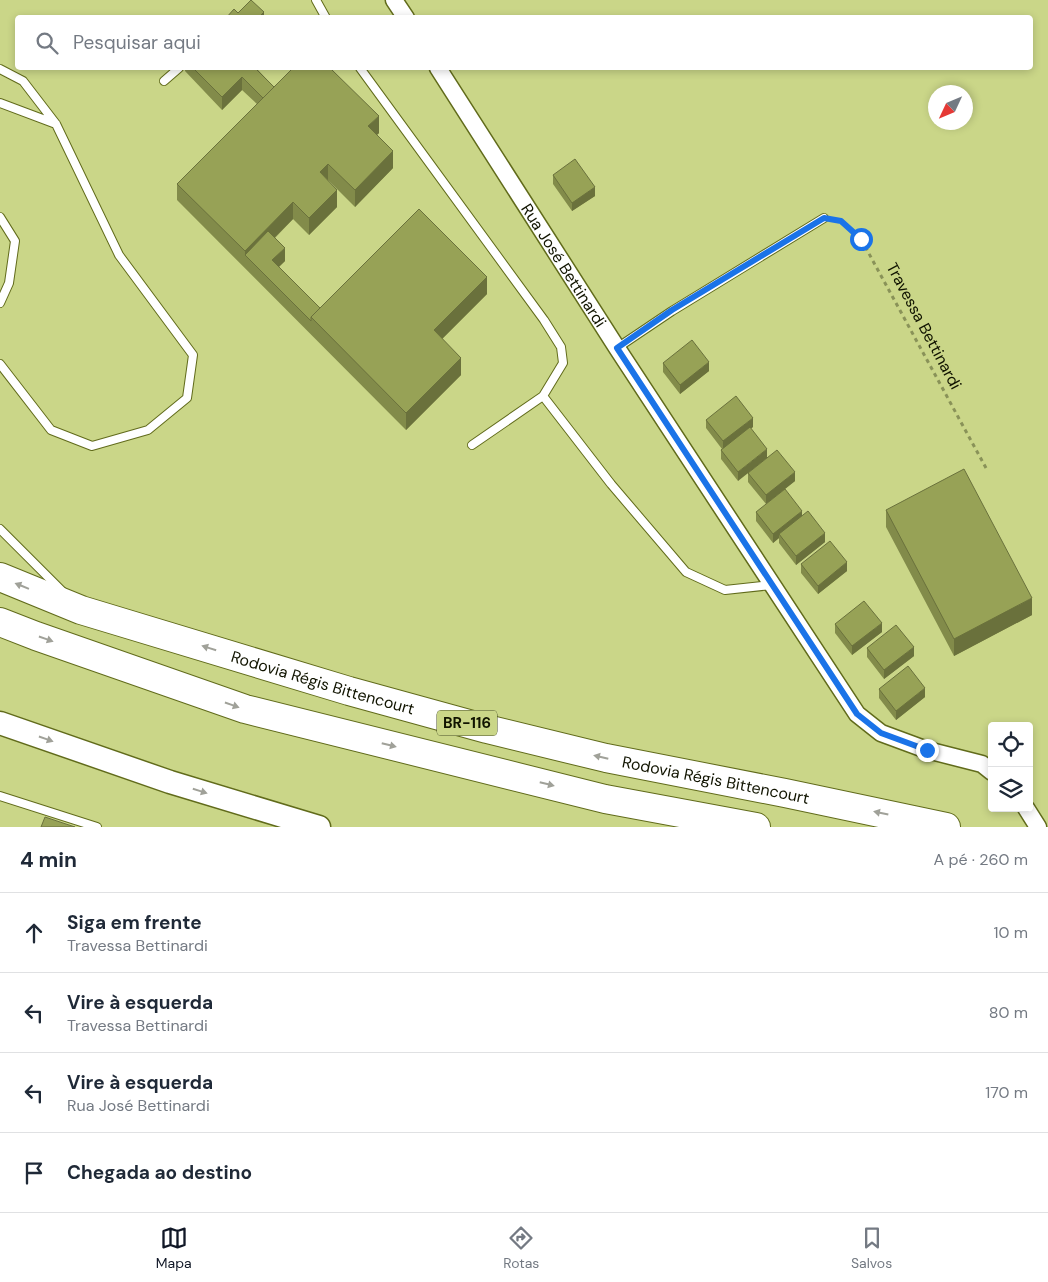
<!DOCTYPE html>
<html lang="pt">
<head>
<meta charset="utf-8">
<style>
  :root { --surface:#fff; --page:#f6f6f7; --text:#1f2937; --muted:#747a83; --line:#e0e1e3; --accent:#111827 }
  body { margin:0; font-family:"DM Sans",sans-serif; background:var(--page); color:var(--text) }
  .controls { position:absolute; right:15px; bottom:15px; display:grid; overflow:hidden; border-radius:5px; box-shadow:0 2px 8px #0003 }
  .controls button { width:45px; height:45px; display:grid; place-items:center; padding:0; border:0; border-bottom:1px solid var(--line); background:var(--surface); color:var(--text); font:25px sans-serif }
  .compass { position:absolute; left:928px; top:85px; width:45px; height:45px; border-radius:50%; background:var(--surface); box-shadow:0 2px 8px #0003; rotate:226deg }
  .stop { position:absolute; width:15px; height:15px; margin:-11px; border:4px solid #1a73e8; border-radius:50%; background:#fff }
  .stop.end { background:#1a73e8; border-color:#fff; box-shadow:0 1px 5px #0008 }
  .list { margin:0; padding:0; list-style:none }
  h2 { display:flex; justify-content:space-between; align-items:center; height:65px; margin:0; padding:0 20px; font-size:21px }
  h2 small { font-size:16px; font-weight:400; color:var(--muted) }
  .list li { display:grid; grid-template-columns:32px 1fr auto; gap:15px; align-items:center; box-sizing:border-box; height:80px; padding:0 20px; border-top:1px solid var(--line) }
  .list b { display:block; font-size:19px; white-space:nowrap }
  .list p { margin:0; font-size:16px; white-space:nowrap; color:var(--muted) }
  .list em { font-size:16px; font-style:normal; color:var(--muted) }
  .icon { flex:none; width:28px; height:28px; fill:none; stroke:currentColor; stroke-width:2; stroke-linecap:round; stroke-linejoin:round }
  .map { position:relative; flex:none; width:1048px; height:827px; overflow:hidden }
  .search { position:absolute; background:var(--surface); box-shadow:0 2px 8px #0003; left:15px; right:15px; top:15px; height:55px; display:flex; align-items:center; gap:12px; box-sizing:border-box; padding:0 18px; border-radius:5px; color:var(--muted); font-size:19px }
  .sheet { height:385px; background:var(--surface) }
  nav { display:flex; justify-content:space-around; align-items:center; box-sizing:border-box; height:70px; border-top:1px solid var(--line); background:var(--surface); font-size:14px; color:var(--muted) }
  nav a { display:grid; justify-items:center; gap:2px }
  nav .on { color:var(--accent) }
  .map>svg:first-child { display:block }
</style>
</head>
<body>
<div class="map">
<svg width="1048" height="827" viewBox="0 0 1048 827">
  <rect width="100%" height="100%" fill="#cad688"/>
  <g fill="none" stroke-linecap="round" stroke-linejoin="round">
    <defs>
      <path id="lane" d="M 316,0 L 326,18
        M 360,68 L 544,320 L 561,347 L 563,363 L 543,396 L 472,445
        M 0,69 L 23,81 L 56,124 L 119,255 L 193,355 L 187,398 L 148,430 L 92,446 L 51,430 L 0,364
        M 164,81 L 179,68
        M 0,103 L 56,124
        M 0,217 L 15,241 L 9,283 L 0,303
        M 617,348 L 672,311 L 824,218
        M 543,396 L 611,484 L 686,572 L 725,590 L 772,585
        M 0,529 L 63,592
        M 0,796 L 97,827"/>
      <g id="street">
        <path d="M 394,0 L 406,18"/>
        <path id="s1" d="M 438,68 L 617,348 L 857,714 L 881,733 L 927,750 L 982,764 L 992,772"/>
        <path d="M 1026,808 L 1038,827"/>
      </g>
      <path id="secondary" d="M 0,723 L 170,782 L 319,827"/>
      <g id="highway">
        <path id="s2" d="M 0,577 L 81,610 L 349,691 L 487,729 L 606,758 L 785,793 L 946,827"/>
        <path d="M 0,622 L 36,636 L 245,709 L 605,799 L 756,827"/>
      </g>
    </defs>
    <use href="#lane" stroke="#616b1b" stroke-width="10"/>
    <use href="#street" stroke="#616b1b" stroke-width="19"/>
    <use href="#secondary" stroke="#616b1b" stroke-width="25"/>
    <use href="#highway" stroke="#616b1b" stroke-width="30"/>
    <path stroke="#899258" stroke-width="3" stroke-dasharray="4 4" stroke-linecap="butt" d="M 837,220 L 841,221 L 861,239 L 986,468"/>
    <use href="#lane" stroke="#fff" stroke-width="8"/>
    <use href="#street" stroke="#fff" stroke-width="16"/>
    <use href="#secondary" stroke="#fff" stroke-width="22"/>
    <use href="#highway" stroke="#fff" stroke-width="28"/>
  </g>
  <path fill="#828b4a" d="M 185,68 L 261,68 L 258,70 L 274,87 L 379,133 L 377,135 L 393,168 L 355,207 L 328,180 L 337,207 L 309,235 L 293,219 L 275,238 L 285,261 L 279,267 L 320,308 L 487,294 L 442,339 L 461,375 L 406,430 L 177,200 L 177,184 L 257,104 L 242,90 L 222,110 L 185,71 Z
    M 553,175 L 595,196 L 572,211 L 553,184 Z
    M 663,363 L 709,371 L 680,394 L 663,372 Z
    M 706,420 L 753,427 L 751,428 L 738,481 L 721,459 L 721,450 L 722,449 L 706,428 Z
    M 748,473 L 795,481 L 766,504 L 748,482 Z
    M 886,510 L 1032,615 L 954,656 L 886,527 Z
    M 756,512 L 802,515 L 825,542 L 796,565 L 779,543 L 779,538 L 773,543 L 756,521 Z
    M 801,564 L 847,571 L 818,594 L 801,573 Z
    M 835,624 L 882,632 L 852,655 L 835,633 Z
    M 867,648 L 914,656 L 884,679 L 867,657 Z
    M 879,689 L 925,697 L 896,720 L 879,698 Z"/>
  <path fill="#6a713c" d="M 264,12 L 264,18 L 258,18 Z
    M 242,77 L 242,90 L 222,110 L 222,97 Z
    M 379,116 L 379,133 L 368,143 L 368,126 Z
    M 393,151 L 393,168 L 355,207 L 355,190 Z
    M 328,164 L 328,180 L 320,172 Z
    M 595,187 L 595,196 L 572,211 L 572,203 Z
    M 337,190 L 337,207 L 309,235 L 309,218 Z
    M 293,202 L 293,219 L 251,261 L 245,255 L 245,251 Z
    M 285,248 L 285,261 L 272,273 L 272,260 Z
    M 487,277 L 487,294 L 434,347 L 434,330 Z
    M 461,358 L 461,375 L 406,430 L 406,413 Z
    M 709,362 L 709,371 L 680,394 L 680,385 Z
    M 753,418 L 753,427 L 723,450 L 723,441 Z
    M 767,449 L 767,458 L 738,481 L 738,472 Z
    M 795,472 L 795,481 L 766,504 L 766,495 Z
    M 802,511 L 802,520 L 779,534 L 779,538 L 773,543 L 773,534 Z
    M 825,533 L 825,542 L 796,565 L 796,556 Z
    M 847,562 L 847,571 L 818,594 L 818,586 Z
    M 1032,598 L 1032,615 L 954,656 L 954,639 Z
    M 882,623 L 882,632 L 852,655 L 852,646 Z
    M 914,647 L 914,656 L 884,679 L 884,670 Z
    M 925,688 L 925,697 L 896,720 L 896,711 Z"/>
  <path fill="#97a256" stroke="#6a713c" d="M 251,0 L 264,12 L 258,18 L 226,18 L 234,9 L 238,13 Z
    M 193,68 L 255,68 L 274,87 L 263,98 L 242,77 L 222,97 Z
    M 293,68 L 330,68 L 379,116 L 368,126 L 393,151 L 355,190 L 328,164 L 320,172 L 337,190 L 309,218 L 293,202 L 245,251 L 177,184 Z
    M 575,159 L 595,187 L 572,203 L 553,175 Z
    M 419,209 L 487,277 L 434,330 L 461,358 L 406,413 L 311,317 Z
    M 268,231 L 285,248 L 272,260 L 320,308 L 311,317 L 311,321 L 245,255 Z
    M 692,340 L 709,362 L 680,385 L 663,363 Z
    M 736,396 L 753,418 L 723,441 L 706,420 Z
    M 750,427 L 767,449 L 738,472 L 721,450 Z
    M 777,450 L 795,472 L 766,495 L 748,473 Z
    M 964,469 L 1032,598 L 954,639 L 886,510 Z
    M 785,489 L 802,511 L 773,534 L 756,512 Z
    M 808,511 L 825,533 L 796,556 L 779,534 Z
    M 830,541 L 847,562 L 818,586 L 801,564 Z
    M 864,601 L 882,623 L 852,646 L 835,624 Z
    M 896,625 L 914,647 L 884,670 L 867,648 Z
    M 908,666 L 925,688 L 896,711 L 879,689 Z
    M 45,817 L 75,827 L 41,827 Z"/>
  <defs><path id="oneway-solid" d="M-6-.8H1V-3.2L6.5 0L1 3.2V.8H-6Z" transform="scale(1.25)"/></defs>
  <g fill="#a0a199">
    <use href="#oneway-solid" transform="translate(22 586) rotate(-158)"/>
    <use href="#oneway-solid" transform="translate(46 639) rotate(19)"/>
    <use href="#oneway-solid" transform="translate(209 648) rotate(-163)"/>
    <use href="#oneway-solid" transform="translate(232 705) rotate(19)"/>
    <use href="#oneway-solid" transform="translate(46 739) rotate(19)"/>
    <use href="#oneway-solid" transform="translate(389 745) rotate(14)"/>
    <use href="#oneway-solid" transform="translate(601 757) rotate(-167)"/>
    <use href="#oneway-solid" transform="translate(547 784) rotate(14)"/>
    <use href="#oneway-solid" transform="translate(200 791) rotate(17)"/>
    <use href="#oneway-solid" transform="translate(881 813) rotate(-168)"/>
  </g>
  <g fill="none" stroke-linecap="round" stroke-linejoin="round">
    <path stroke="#1a73e8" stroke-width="6" d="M 861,239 L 841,221 L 824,218 L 672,310 L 617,348 L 857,714 L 881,733 L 927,750"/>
  </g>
  <g text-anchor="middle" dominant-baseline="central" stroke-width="4" stroke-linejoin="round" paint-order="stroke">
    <rect fill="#cad688" stroke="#484e29" stroke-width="1" x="437" y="710.5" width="60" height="25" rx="4"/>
    <g font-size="15" font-weight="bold" fill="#111400">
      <text x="467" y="723">BR-116</text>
    </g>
    <g font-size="16" fill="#111400" stroke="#cad688">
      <text stroke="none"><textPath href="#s1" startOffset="234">Rua José Bettinardi</textPath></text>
      <text transform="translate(924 326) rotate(62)">Travessa Bettinardi</text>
      <text stroke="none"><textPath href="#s2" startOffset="340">Rodovia Régis Bittencourt</textPath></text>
      <text stroke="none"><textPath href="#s2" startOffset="745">Rodovia Régis Bittencourt</textPath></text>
    </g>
  </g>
</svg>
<div class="controls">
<button><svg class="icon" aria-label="locate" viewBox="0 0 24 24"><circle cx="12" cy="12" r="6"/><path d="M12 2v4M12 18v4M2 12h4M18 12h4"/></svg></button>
<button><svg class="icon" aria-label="layers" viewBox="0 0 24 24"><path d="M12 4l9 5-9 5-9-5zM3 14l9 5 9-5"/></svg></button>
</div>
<svg class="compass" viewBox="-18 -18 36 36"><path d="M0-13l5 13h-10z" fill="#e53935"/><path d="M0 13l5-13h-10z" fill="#747a83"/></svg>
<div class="stop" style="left:861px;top:239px"></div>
<div class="stop end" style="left:927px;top:750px"></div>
<div class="search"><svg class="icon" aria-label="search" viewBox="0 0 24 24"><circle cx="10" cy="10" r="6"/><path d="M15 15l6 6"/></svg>Pesquisar aqui</div>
</div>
<section class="sheet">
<h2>4 min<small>A pé · 260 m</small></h2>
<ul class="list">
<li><svg class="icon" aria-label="ahead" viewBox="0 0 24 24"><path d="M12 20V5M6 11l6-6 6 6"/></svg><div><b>Siga em frente</b><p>Travessa Bettinardi</p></div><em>10 m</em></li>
<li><svg class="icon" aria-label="left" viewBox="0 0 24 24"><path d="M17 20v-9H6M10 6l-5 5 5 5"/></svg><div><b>Vire à esquerda</b><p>Travessa Bettinardi</p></div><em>80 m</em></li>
<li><svg class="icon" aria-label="left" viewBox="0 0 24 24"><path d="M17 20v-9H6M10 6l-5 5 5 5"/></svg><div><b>Vire à esquerda</b><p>Rua José Bettinardi</p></div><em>170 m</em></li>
<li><svg class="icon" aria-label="arrive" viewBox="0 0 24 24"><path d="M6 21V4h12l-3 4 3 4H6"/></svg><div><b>Chegada ao destino</b></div></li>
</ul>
</section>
<nav>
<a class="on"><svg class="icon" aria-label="map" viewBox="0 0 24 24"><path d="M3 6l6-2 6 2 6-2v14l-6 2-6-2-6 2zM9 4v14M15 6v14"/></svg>Mapa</a>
<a><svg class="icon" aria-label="directions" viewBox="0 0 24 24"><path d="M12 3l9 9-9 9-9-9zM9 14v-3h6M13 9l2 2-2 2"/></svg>Rotas</a>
<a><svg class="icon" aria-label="saved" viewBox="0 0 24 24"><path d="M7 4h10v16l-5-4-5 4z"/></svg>Salvos</a>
</nav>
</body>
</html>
